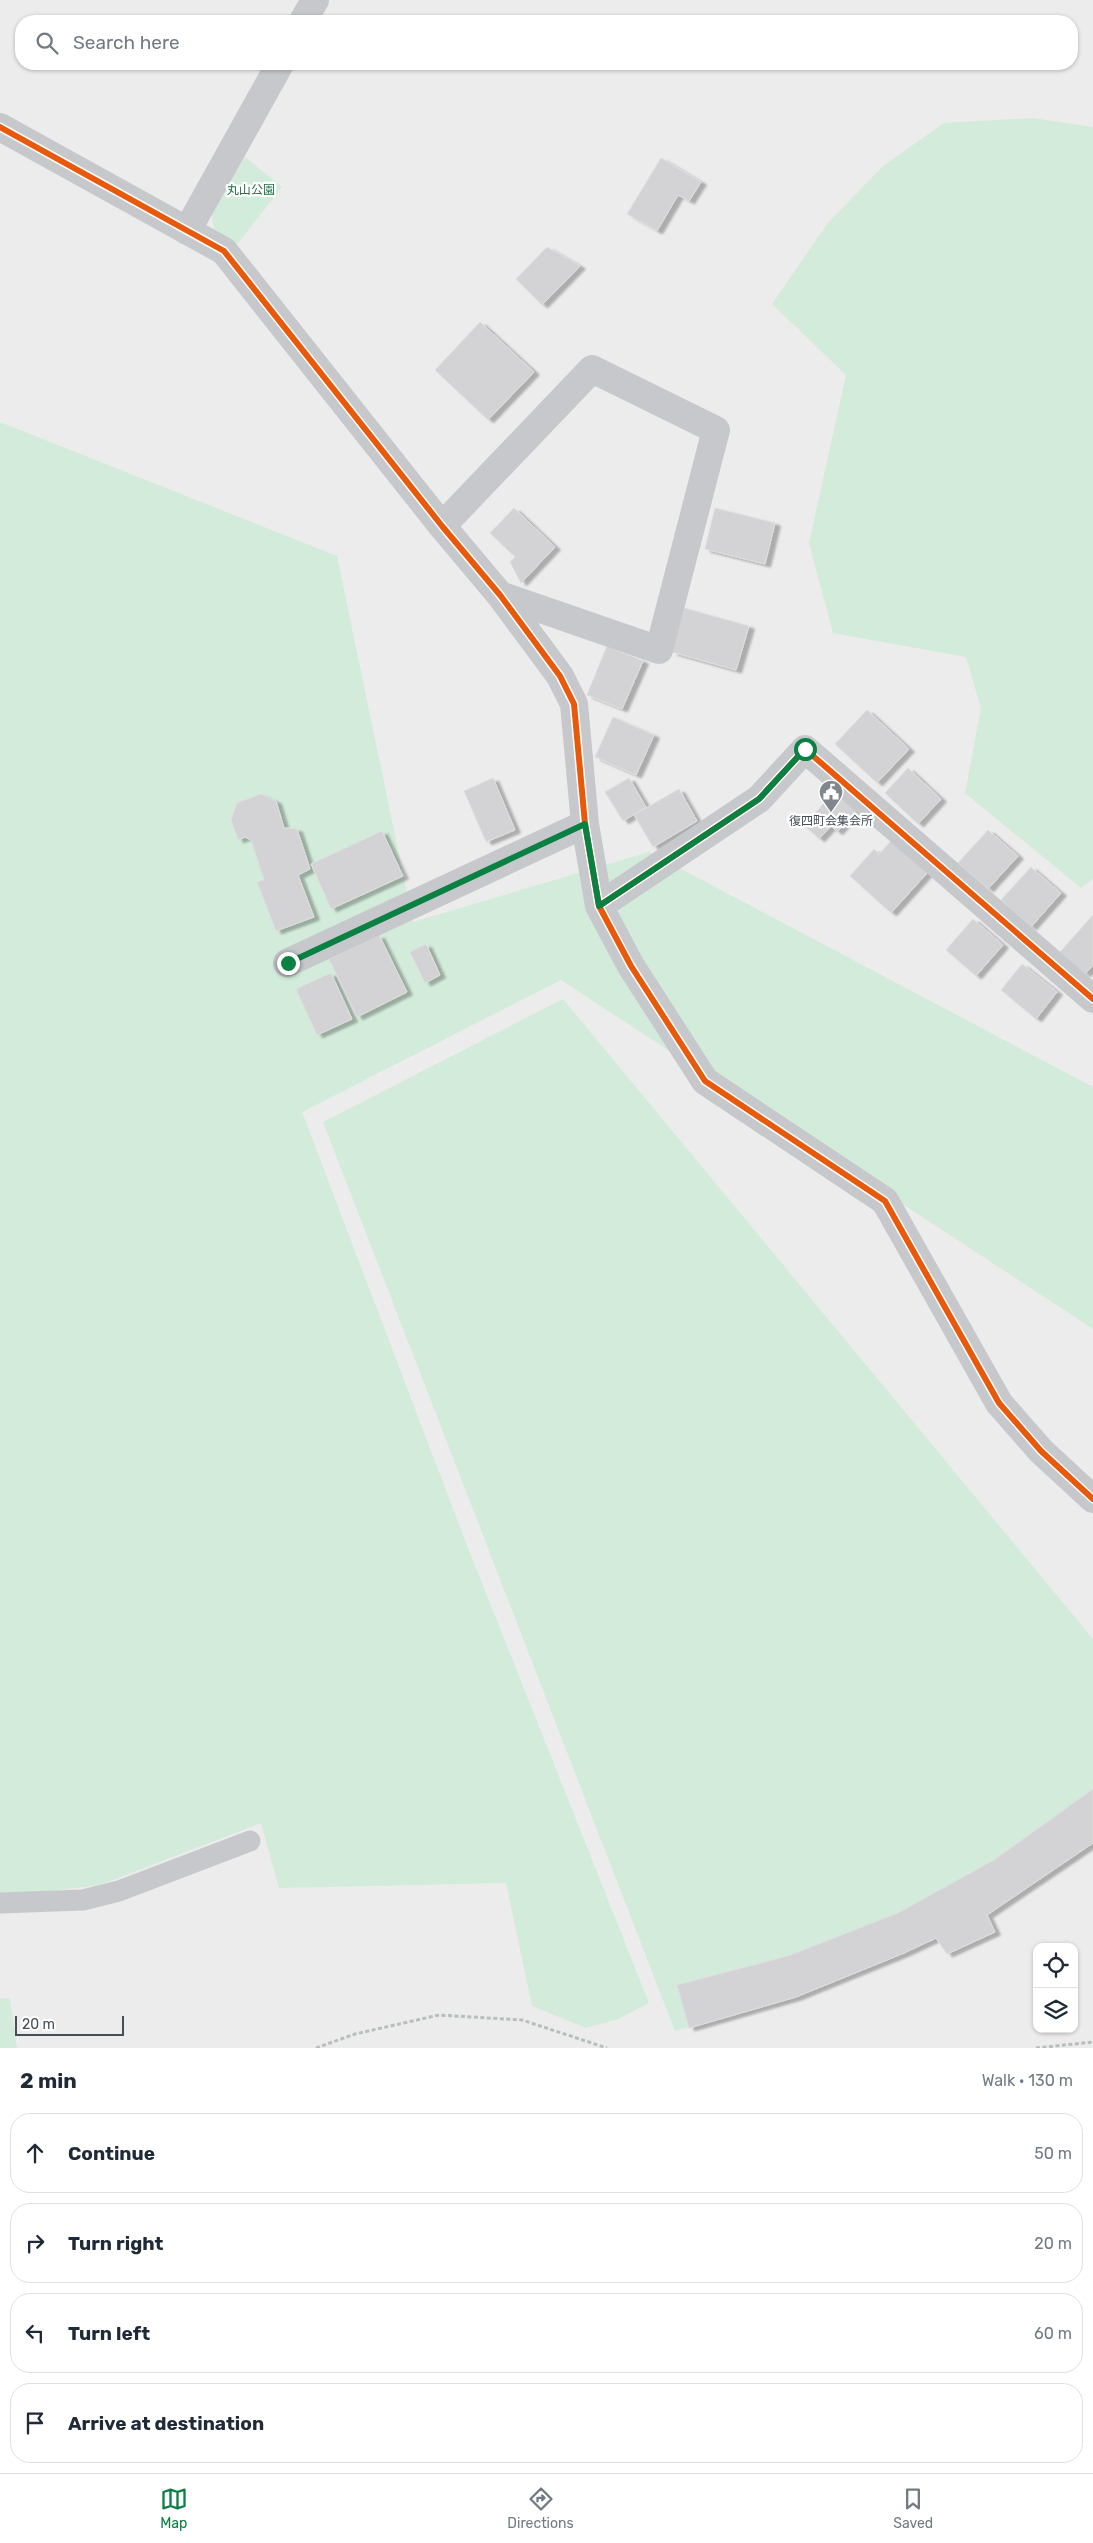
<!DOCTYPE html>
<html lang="en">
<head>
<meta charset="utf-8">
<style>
  :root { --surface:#fff; --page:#f2f2f3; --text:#1f2937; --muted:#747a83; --line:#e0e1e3; --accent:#0b8043 }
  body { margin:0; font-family:Rubik,"Noto Sans JP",sans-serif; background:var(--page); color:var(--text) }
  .controls { position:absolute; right:15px; bottom:15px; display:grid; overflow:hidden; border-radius:10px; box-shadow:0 1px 4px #0004 }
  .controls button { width:45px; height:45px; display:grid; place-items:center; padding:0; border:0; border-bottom:1px solid var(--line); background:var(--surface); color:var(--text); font:25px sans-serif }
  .scale { position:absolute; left:15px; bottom:12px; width:109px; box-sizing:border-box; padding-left:5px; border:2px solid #454f57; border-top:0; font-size:14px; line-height:18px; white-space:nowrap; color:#454f57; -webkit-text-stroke:4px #fff; paint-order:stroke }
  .stop { position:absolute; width:15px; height:15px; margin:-11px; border:4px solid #0b8043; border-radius:50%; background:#fff }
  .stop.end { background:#0b8043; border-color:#fff; box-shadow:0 1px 5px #0008 }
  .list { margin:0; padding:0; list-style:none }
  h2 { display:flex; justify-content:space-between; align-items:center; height:65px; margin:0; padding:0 20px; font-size:21px }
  h2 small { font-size:16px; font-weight:400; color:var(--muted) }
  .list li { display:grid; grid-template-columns:32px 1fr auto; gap:15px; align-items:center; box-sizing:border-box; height:80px; margin:0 10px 10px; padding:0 10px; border:1px solid var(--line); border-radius:20px }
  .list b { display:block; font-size:19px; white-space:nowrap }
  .list em { font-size:16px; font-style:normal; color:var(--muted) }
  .icon { flex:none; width:28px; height:28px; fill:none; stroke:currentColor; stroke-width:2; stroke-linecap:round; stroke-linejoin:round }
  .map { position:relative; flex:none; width:1093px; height:2048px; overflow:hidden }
  .search { position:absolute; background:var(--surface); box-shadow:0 1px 4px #0004; left:15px; right:15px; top:15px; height:55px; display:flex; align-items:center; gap:12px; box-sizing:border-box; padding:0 18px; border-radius:20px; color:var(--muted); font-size:19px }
  .sheet { height:425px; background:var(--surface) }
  nav { display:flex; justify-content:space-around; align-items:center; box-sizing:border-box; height:70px; border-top:1px solid var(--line); background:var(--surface); font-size:14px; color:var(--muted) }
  nav a { display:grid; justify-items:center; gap:2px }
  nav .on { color:var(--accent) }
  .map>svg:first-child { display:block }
</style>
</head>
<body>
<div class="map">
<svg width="1093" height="2048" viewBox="0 0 1093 2048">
  <defs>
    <filter id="shadow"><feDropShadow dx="5.5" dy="3" stdDeviation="1" flood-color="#0004"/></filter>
  </defs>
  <rect width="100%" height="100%" fill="#edecec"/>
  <path fill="#d2ebda" d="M 1033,118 L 1093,127 L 1093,879 L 1081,888 L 965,793 L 981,708 L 966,657 L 833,633 L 809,543 L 846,375 L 772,304 L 827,224 L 883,166 L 944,123 Z
    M 245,157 L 282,187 L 235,247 L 215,233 L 211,213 Z
    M 0,422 L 337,556 L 413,922 L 649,852 L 1093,1087 L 1093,1329 L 561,980 L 302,1112 L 466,1543 L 649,2003 L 618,2019 L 586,2028 L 532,2006 L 506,1883 L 279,1888 L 261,1823 L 100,1885 L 42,1892 L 0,1893 Z
    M 563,999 L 1093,1639 L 1093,1843 L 987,1915 L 995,1932 L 947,1954 L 936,1938 L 904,1953 L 796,1997 L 675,2031 L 323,1122 Z
    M 0,1998 L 10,1999 L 17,2048 L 0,2048 Z"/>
  <path fill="#d3d3d5" stroke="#dededf" filter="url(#shadow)" d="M 661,158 L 701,182 L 689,201 L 678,195 L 657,231 L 627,214 Z
    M 547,247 L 580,266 L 542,305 L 516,279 Z
    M 480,322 L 534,372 L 488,420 L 435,370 Z
    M 514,508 L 555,547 L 521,583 L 510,562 L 515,557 L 490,533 Z
    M 715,508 L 775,523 L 765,564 L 705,549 Z
    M 684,608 L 749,626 L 736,670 L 672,652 Z
    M 607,646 L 643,661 L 622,709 L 587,695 Z
    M 867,710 L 909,749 L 877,783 L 835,744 Z
    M 613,717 L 654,735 L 636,775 L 595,757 Z
    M 908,768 L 941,799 L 918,824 L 885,793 Z
    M 493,778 L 515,830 L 486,842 L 464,791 Z
    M 629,778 L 646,807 L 623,821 L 605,792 Z
    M 679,789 L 697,821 L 653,847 L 634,815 Z
    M 837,789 L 858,809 L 837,832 L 831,826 L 819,839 L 804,825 Z
    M 261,794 L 276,801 L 284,828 L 297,829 L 310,869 L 298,875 L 314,917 L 276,931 L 257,882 L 264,880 L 251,840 L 245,837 L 238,840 L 231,820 L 237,803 Z
    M 988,830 L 1018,856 L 988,889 L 958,863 Z
    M 382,831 L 403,876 L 331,909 L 311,864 Z
    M 893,839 L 928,872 L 891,913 L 850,876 L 874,849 L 879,854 Z
    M 1031,867 L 1061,893 L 1031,927 L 1001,900 Z
    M 1093,915 L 1093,965 L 1085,974 L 1060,952 Z
    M 973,919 L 1003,945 L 976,976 L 946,950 Z
    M 379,935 L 407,992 L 357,1017 L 329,959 Z
    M 426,944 L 440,975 L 425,983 L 410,952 Z
    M 1022,964 L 1057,992 L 1036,1019 L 1001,990 Z
    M 331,973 L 352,1019 L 317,1035 L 296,989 Z
    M 1093,1789 L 1093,1843 L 987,1915 L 995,1932 L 947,1954 L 936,1938 L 904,1953 L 796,1997 L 689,2028 L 677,1985 L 788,1956 L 898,1913 L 994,1860 Z"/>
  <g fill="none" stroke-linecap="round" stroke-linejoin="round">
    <path stroke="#b5bfbc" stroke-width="3" stroke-dasharray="4 2.5" stroke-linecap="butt" d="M 316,2048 L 355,2034 L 439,2015 L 522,2020 L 607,2048
      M 1036,2048 L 1093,2042"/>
    <path stroke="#c6c8cb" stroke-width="21" d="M 0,1903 L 83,1900 L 119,1891 L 250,1841"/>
    <path stroke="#c6c8cb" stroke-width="28" d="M 303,21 L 315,0
      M 0,127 L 224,251 L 442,526 L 500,595 L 560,676 L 574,704 L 585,824 L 599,906 L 631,966 L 705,1081 L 885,1201 L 999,1403 L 1041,1451 L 1093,1499
      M 187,231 L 280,64
      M 442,526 L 592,369 L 716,430 L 659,650 L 500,595
      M 599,906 L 759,799 L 805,749 L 1093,999
      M 287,963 L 585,824"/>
    <defs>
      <path id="cycleway" d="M 0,127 L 224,251 L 442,526 L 500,595 L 560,676 L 574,704 L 585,824 L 599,906 L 631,966 L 705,1081 L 885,1201 L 999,1403 L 1041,1451 L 1093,1499
        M 599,906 L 759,799 L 805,749 L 1093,999"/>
    </defs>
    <use href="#cycleway" stroke="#fff" stroke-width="9"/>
    <use href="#cycleway" stroke="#e8590c" stroke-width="6"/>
  </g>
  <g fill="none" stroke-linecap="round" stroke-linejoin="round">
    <path stroke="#0b8043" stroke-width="6" d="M 288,963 L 585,824 L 599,906 L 759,799 L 805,749"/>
  </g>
  <defs>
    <symbol id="civic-pin" viewBox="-11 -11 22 30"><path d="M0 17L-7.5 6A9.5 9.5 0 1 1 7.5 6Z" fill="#80868b" stroke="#fff"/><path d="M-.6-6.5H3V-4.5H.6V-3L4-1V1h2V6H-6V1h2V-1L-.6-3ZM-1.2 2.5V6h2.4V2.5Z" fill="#fff"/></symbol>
  </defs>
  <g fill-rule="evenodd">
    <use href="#civic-pin" x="817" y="778" width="28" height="38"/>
  </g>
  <g text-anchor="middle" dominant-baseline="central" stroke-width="4.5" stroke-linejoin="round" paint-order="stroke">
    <g font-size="12" fill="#1d7142" stroke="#fff">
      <text x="251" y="190">丸山公園</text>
    </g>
    <g font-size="12" fill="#454f57" stroke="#fff">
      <text x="831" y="821">復四町会集会所</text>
    </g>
  </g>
</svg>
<div class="controls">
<button><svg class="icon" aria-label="locate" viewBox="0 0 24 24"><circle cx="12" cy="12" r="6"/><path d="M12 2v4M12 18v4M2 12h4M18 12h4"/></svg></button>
<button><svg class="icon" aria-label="layers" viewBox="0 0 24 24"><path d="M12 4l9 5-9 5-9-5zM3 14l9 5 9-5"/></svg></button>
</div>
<div class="scale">20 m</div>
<div class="stop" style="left:805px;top:749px"></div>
<div class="stop end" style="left:288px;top:963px"></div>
<div class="search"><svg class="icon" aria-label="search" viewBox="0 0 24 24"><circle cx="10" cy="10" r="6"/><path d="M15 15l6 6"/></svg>Search here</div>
</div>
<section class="sheet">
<h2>2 min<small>Walk · 130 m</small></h2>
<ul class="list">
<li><svg class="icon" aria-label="ahead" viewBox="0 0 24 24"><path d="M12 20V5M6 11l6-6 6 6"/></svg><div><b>Continue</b></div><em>50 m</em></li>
<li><svg class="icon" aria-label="right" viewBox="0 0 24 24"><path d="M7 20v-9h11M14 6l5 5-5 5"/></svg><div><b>Turn right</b></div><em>20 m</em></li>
<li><svg class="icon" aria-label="left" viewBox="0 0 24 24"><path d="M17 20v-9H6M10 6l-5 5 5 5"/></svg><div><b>Turn left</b></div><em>60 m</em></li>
<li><svg class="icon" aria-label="arrive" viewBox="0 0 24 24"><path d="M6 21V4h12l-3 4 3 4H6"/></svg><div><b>Arrive at destination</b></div></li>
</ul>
</section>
<nav>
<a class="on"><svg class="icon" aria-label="map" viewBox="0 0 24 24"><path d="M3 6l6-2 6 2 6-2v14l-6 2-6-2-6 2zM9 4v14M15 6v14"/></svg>Map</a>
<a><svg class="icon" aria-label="directions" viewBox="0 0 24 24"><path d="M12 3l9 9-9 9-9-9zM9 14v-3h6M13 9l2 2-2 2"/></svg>Directions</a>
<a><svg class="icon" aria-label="saved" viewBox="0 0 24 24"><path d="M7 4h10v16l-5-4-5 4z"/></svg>Saved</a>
</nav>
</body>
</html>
